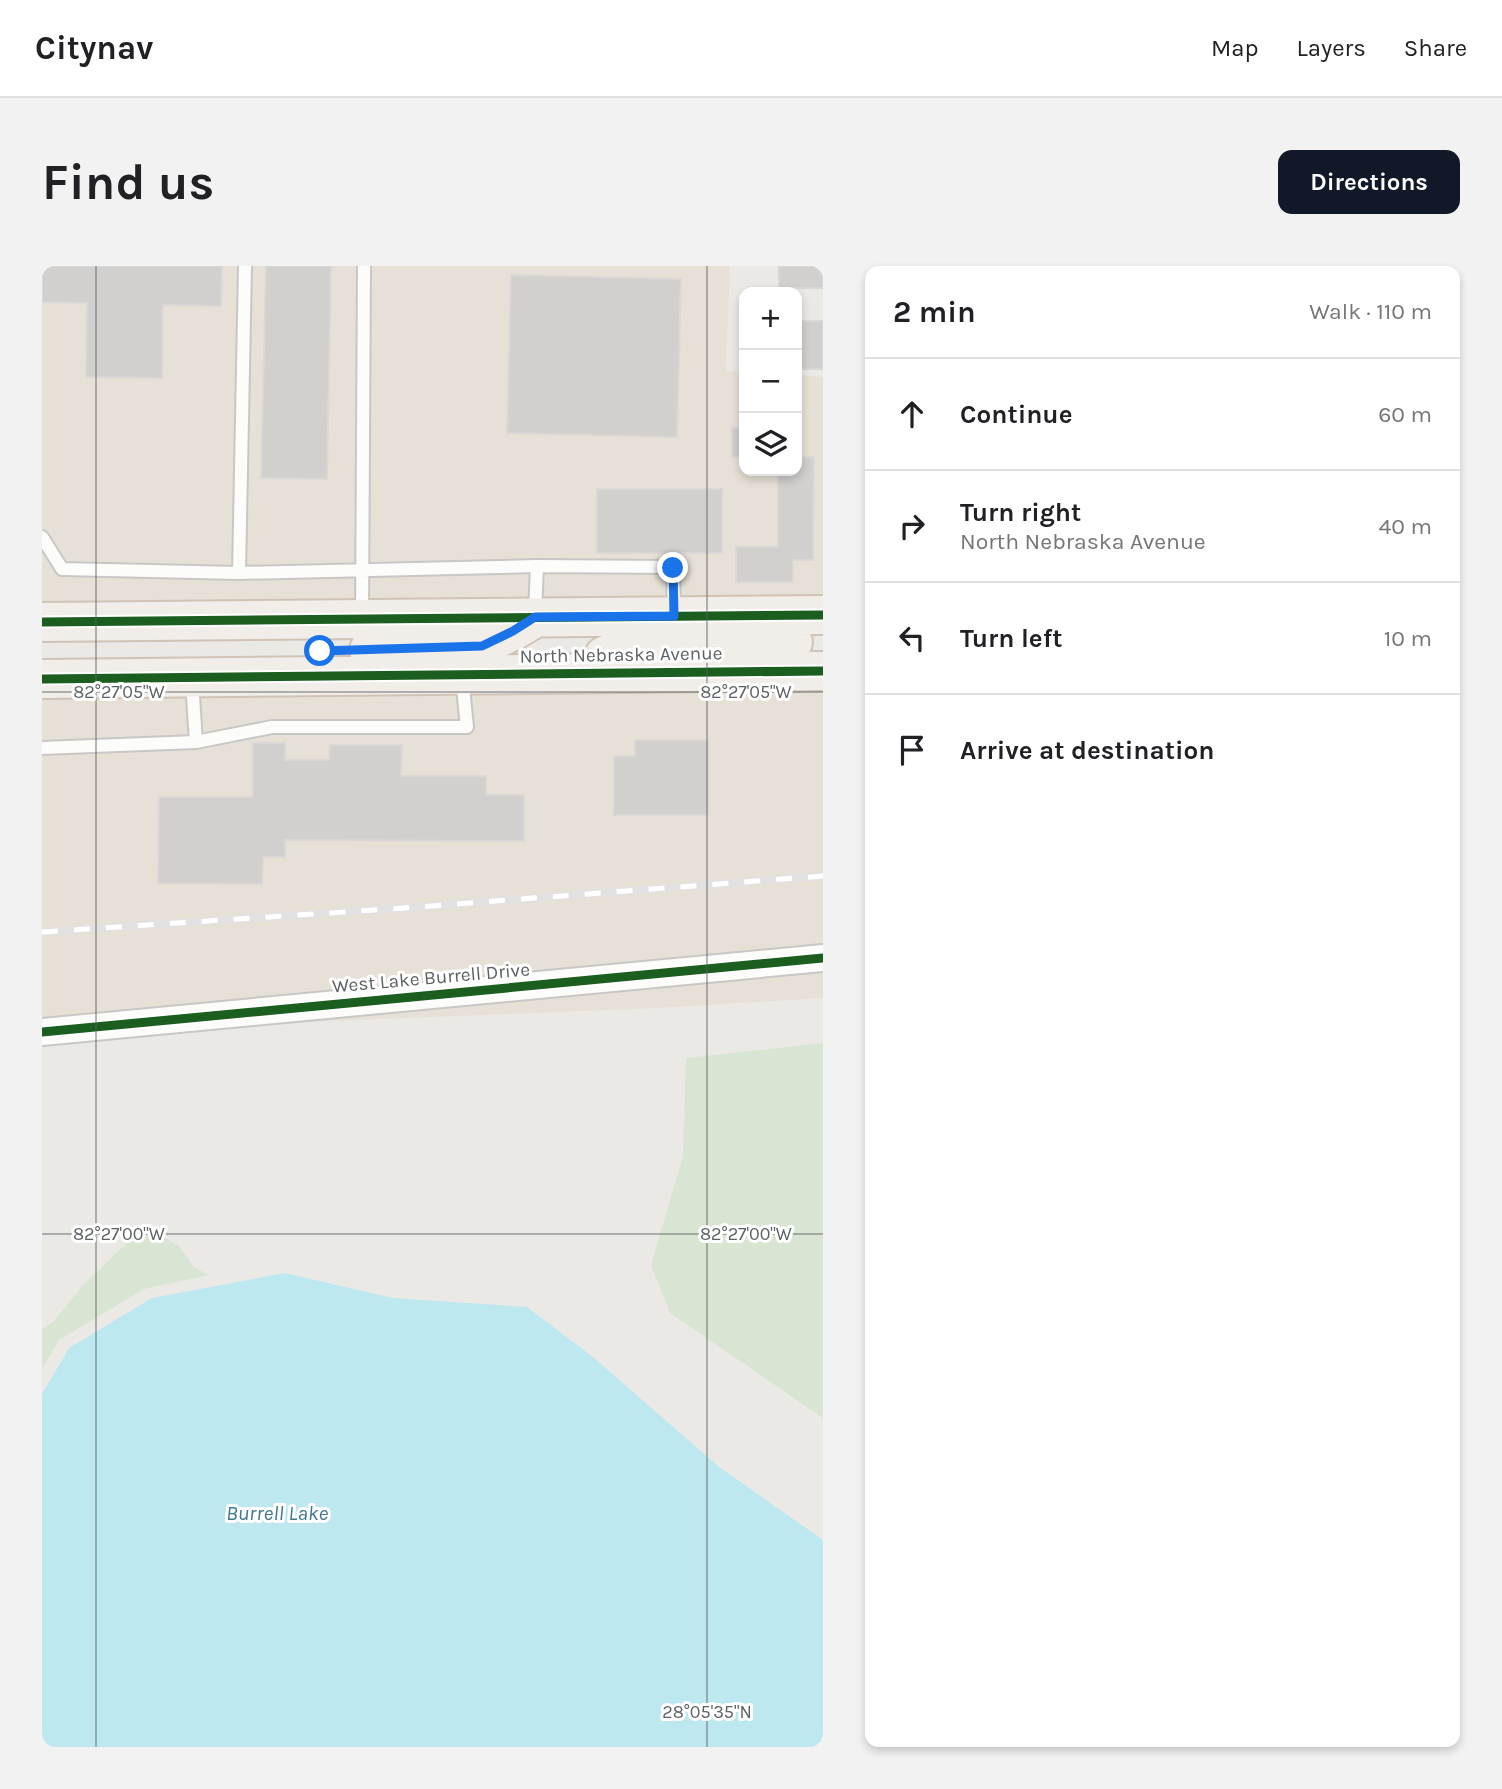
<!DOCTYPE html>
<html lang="en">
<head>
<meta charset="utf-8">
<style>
  :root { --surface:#fff; --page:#f2f2f2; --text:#202124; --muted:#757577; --line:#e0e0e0; --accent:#111827 }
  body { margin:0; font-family:Karla,sans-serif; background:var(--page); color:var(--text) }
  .controls { position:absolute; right:21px; top:21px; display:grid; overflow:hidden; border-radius:14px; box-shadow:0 4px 10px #0003 }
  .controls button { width:63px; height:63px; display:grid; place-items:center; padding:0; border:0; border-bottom:2px solid var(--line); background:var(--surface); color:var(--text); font:35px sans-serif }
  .stop { position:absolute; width:21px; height:21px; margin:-16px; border:5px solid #1a73e8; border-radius:50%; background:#fff }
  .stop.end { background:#1a73e8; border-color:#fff; box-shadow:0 2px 7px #0008 }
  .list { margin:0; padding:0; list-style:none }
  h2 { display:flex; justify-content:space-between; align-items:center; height:91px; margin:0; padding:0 28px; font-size:30px }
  h2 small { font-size:23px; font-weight:400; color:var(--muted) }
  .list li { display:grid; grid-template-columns:46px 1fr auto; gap:21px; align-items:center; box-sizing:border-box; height:112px; padding:0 28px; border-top:2px solid var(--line) }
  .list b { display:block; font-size:26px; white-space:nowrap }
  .list p { margin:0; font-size:23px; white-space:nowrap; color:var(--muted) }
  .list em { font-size:23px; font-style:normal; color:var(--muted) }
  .icon { flex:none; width:38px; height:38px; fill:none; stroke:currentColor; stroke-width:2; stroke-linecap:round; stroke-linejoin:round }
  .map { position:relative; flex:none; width:781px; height:1481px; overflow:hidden; border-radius:14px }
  header { display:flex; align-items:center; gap:42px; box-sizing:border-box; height:98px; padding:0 35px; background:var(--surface); border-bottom:2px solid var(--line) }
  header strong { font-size:33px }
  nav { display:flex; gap:38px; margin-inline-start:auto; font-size:24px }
  .intro { display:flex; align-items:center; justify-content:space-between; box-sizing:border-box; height:168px; padding:0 42px }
  h1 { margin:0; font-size:49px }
  .button { padding:18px 32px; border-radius:14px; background:var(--accent); color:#fff; font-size:24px; font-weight:700 }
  main { display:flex; gap:42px; padding:0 42px }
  aside { flex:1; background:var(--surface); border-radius:14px; box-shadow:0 4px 10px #0003 }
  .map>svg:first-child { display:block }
</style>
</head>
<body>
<header>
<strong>Citynav</strong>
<nav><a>Map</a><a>Layers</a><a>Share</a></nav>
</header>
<div class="intro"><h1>Find us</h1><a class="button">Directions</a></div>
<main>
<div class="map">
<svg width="781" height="1481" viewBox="0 0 781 1481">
  <rect width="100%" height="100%" fill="#ebe9e6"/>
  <path fill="#e7e0d6" d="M 0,0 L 688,0 L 684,105 L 702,106 L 702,205 L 755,205 L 755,109 L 781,111 L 781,336 L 0,342 Z
    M 781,419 L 781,678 L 0,752 L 0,427 Z
    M 781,706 L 781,732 L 618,742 L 239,757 Z"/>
  <path fill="#d9e5d3" d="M 781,777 L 781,1152 L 628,1047 L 609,999 L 641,890 L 644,792 Z
    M 108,964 L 136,979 L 152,1001 L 167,1009 L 102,1023 L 17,1074 L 0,1103 L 0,1063 L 11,1056 L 42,1018 L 89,973 Z"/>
  <path fill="#bee8f0" d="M 243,1007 L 351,1032 L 485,1041 L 551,1091 L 676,1200 L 781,1274 L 781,1481 L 0,1481 L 0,1128 L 27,1082 L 110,1032 Z"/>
  <path fill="#d1d0cf" stroke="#dad8d6" stroke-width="2" d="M 0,0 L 180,0 L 179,40 L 121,39 L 120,112 L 44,111 L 45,37 L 0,36 Z
    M 224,0 L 289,0 L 285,213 L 219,212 Z
    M 737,0 L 781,0 L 781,22 L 737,22 Z
    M 469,9 L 639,13 L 635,171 L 465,167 Z
    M 755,55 L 781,55 L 781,103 L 755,103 Z
    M 690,162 L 702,162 L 702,191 L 690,191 Z
    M 755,191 L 772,191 L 771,294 L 751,294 L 751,316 L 694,316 L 694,281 L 736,281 L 736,205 L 755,205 Z
    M 555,223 L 680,223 L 680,287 L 555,287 Z
    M 593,474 L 666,474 L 666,549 L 572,549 L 572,490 L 593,490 Z
    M 211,477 L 243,477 L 243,494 L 287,494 L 288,479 L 360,479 L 359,510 L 444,510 L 444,529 L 482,529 L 482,575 L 243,574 L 243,591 L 221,591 L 220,618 L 116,617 L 117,531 L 211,531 Z"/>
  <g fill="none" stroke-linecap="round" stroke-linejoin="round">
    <defs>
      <path id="lane" d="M 203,0 L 197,307 L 495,300 L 493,348
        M 0,271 L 20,303 L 197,307
        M 495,300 L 631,301 L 632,346
        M 320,349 L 322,0
        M 150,415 L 154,476
        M 0,482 L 154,476 L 230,461 L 425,461 L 420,412"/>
      <path id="street" d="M 0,766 L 781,692"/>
      <path id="primary" d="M 0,356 L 781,349
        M 327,384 L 440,380 L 471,365 L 488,355
        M 555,407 L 562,390 L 585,380 L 636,381 L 751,376
        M 0,413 L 781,405"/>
    </defs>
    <use href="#lane" stroke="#c7c7c6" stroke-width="16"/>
    <use href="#street" stroke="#c7c7c6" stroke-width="30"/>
    <use href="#primary" stroke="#d0c3b6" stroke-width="42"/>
    <use href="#lane" stroke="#fcfcfb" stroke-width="12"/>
    <use href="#street" stroke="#fcfcfb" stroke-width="26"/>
    <use href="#primary" stroke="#f1ede8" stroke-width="38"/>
    <defs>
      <path id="rail" d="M 0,666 L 362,642 L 781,610"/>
    </defs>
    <use href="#rail" stroke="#e1e1e1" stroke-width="8"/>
    <use href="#rail" stroke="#fff" stroke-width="5" stroke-dasharray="16" stroke-linecap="butt"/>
    <defs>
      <path id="cycleway" d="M 0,356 L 781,349
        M 0,413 L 781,405
        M 0,766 L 781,692"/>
    </defs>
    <use href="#cycleway" stroke="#fff" stroke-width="13"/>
    <use href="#cycleway" stroke="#1b5e20" stroke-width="9"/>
  </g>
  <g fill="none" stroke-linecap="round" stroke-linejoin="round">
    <path stroke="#1a73e8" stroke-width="9" d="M 278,385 L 440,380 L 471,365 L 493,351 L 632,350 L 631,302"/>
  </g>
  <path fill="none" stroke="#5c6163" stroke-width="2" stroke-opacity="0.45" d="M 54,0 L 54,1481M 665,0 L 665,1481M 0,426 L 781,426M 0,968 L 781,968"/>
  <g text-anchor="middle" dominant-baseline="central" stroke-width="6" stroke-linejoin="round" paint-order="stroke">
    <g font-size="19" fill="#5c6163" stroke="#fff">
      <text transform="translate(579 389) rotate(-1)">North Nebraska Avenue</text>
      <text transform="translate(389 712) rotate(-5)">West Lake Burrell Drive</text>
    </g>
    <g font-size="21" font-style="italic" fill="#41788d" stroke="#fff">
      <text x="235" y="1247">Burrell Lake</text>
    </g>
  </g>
  <g font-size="18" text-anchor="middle" fill="#5c6163" stroke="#fff" stroke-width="6" stroke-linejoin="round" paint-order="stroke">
    <text x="77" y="432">82°27'05"W</text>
    <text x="704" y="432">82°27'05"W</text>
    <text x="77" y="974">82°27'00"W</text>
    <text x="704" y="974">82°27'00"W</text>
    <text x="665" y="1452">28°05'35"N</text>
  </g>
</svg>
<div class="controls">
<button>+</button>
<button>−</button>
<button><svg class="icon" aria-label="layers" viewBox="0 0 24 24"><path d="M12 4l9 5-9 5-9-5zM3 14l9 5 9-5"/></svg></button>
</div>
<div class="stop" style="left:278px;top:385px"></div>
<div class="stop end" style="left:631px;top:302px"></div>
</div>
<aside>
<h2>2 min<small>Walk · 110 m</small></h2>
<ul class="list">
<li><svg class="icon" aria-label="ahead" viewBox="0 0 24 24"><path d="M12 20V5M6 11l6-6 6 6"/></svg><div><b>Continue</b></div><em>60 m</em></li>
<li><svg class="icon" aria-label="right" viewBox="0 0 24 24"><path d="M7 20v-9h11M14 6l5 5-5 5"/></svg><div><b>Turn right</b><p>North Nebraska Avenue</p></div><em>40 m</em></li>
<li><svg class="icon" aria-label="left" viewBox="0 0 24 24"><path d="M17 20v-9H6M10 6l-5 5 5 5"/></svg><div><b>Turn left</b></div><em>10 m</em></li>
<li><svg class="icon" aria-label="arrive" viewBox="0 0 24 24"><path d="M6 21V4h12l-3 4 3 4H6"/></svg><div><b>Arrive at destination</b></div></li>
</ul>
</aside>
</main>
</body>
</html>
